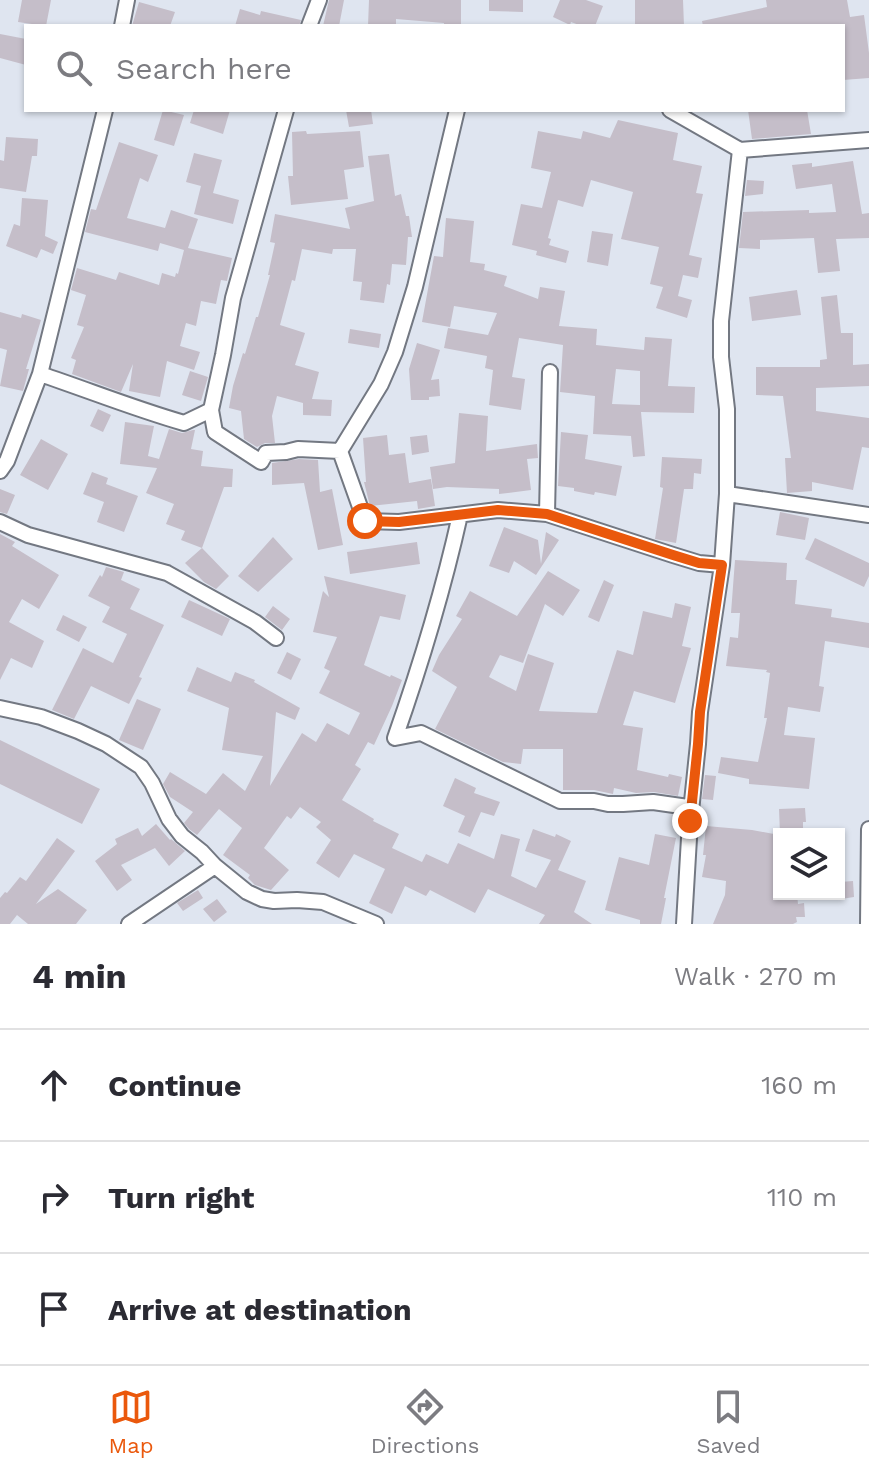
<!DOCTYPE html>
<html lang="en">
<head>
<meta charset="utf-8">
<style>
  :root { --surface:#fff; --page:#f7f7f7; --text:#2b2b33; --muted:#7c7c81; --line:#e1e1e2; --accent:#ea580c }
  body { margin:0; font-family:"Work Sans",sans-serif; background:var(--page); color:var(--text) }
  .controls { position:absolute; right:24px; bottom:24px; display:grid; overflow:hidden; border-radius:0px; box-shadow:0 2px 6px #0004 }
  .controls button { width:72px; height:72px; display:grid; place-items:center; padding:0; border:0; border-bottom:2px solid var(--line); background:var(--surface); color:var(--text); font:40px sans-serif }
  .stop { position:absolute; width:24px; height:24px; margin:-18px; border:6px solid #ea580c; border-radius:50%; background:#fff }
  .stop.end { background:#ea580c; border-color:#fff; box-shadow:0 2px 8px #0008 }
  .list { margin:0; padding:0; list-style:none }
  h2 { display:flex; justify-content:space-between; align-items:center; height:104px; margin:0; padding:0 32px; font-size:34px }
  h2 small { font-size:26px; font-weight:400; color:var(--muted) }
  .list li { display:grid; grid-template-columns:52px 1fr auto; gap:24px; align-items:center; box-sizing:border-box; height:112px; padding:0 32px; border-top:2px solid var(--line) }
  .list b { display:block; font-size:30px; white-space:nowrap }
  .list em { font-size:26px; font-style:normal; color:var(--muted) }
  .icon { flex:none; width:44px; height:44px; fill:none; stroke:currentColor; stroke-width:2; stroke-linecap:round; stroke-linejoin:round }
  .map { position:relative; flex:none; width:869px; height:924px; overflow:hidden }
  .search { position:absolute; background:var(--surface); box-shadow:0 2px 6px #0004; left:24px; right:24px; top:24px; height:88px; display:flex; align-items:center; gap:20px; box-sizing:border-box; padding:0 28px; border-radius:0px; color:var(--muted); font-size:30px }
  .sheet { height:440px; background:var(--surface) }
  nav { display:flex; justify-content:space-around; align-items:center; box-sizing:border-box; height:112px; border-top:2px solid var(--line); background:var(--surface); font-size:22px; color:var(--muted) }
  nav a { display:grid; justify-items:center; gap:4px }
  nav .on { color:var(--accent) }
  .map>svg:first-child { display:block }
</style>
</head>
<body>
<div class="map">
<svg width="869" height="924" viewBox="0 0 869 924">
  <rect width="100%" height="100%" fill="#dfe5f0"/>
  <path fill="#c5bec9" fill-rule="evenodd" d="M 22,0 L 51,0 L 46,26 L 18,22 Z
    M 329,0 L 344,0 L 339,26 L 323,26 Z
    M 369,0 L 461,0 L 461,26 L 444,26 L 444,23 L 396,19 L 396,26 L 368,26 Z
    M 489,0 L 523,0 L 523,12 L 489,11 Z
    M 560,0 L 586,0 L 603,6 L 595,26 L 582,26 L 571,22 L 570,25 L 553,17 Z
    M 635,0 L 683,0 L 684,26 L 635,26 Z
    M 766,0 L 847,0 L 850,17 L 864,15 L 869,53 L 869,78 L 843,80 L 843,26 L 703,26 L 702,21 L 767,7 Z
    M 139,2 L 175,12 L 170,26 L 132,26 Z
    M 240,9 L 260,15 L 261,11 L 301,20 L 299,26 L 235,26 Z
    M 0,34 L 26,39 L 26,65 L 0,58 Z
    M 163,110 L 184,115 L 174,146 L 154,140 Z
    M 194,110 L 230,110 L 223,134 L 190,123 Z
    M 346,110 L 371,110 L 373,124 L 349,127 Z
    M 748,110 L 807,110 L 811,134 L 752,139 Z
    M 618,120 L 678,133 L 673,160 L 702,166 L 696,193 L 703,194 L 689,255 L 702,258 L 698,278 L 683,275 L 678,296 L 692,300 L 687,318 L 656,308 L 663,287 L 650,284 L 659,247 L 621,239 L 633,192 L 591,180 L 583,207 L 558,200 L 548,238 L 551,239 L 549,245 L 569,251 L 566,263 L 536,255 L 537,251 L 512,245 L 521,204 L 542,208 L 551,172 L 531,168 L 538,131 L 581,139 L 583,131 L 610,138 Z
    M 306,131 L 307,134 L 360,131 L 364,167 L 344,170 L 348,199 L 291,205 L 288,176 L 293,176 L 292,132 Z
    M 6,137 L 38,139 L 37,156 L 32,156 L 26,192 L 0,188 L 0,160 L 4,161 Z
    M 119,142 L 158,155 L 148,182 L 140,178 L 127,218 L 165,228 L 171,210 L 198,219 L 188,248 L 232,258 L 227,281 L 221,280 L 216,304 L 201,301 L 196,326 L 186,323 L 180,346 L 200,352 L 194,370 L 167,361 L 160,397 L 129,391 L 133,364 L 121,392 L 72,374 L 76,360 L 71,358 L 84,327 L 77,325 L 86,295 L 71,290 L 77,268 L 116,280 L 119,272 L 159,285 L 162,273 L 175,277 L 176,273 L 178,274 L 184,250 L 160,243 L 158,251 L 85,232 L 91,209 L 96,210 Z
    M 194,153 L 222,160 L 213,193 L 239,200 L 233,224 L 194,214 L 201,186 L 186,182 Z
    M 389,154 L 395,196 L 401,194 L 406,216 L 409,216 L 412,237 L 408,237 L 406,265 L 392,264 L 390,285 L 387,284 L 384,303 L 360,300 L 362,282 L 353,281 L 356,249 L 333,249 L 332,254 L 302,249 L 295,281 L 292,280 L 280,325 L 305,333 L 295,365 L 319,372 L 312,399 L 332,400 L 331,416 L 303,415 L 303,403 L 277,396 L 272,416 L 275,443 L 265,443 L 257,447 L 244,439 L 241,411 L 229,408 L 233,386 L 243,353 L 245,354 L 256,317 L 258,317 L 270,275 L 268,275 L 275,243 L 270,242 L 275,214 L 350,229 L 345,208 L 374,201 L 368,156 Z
    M 853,161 L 862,214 L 869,213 L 869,238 L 836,239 L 840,271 L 818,273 L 814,238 L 760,240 L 760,249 L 739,248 L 743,212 L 809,210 L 809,213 L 836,212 L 832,184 L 796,189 L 792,165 L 812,163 L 812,167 Z
    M 747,180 L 764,181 L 763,194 L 745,196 Z
    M 22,198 L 48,200 L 45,236 L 58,242 L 53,254 L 41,249 L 37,258 L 6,246 L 14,224 L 20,226 Z
    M 446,218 L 474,221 L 470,262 L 485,264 L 484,270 L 507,276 L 504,286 L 538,299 L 540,287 L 565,291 L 559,326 L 597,329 L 596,345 L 644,350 L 645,337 L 672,339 L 668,386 L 695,387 L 694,413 L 641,412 L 645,456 L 633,457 L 631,436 L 593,434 L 595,396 L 560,392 L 563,345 L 519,338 L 512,377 L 525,379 L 521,410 L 489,405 L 493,370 L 485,368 L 487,356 L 444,348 L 448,328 L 488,335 L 497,313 L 454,306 L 450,327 L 422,322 L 434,256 L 443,257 ZM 616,369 L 640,371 L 640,405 L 612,404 Z
    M 592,231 L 613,234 L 608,266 L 587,262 Z
    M 797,290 L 801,315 L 752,321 L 749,297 Z
    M 837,295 L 841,333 L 853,333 L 853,365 L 869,364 L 869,386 L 816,388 L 816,411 L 869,418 L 869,448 L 862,447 L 853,490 L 812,482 L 812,491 L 787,493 L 785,458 L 791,458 L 783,396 L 756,395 L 756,367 L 820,367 L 820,360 L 827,359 L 821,297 Z
    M 0,312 L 21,318 L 22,314 L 41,320 L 26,369 L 29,369 L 23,391 L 0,386 L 7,350 L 0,348 Z
    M 350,329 L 381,334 L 379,348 L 348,343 Z
    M 417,343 L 440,350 L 431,380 L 439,379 L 440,396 L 429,397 L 429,400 L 411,400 L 409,369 Z
    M 190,371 L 208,377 L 201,401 L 182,395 Z
    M 98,409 L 111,415 L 103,432 L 90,426 Z
    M 459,413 L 488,416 L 486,451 L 537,444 L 538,458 L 527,459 L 531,490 L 499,494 L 499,489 L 447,487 L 433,489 L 430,467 L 455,463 Z
    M 125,422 L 154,426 L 148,456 L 159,459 L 169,429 L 182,433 L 193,430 L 195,430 L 191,449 L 203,451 L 201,466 L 233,469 L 232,487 L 224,487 L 202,548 L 181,540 L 185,531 L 166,524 L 174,504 L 146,493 L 157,468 L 120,464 Z
    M 561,432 L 588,435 L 585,459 L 622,466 L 616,496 L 595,492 L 594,495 L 574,491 L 574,488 L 558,486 Z
    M 387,435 L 389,455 L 405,453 L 409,483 L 431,479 L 435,506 L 418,509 L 417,501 L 370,506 L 364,482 L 366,482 L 363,438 Z
    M 427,435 L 429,452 L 412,455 L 410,437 Z
    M 41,439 L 68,454 L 48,490 L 20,475 Z
    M 662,457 L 702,459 L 701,474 L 694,473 L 693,489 L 684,489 L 676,543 L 655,539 L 663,488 L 660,487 Z
    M 299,459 L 318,460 L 320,492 L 332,489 L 343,545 L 318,550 L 304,483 L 272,485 L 272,463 Z
    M 92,472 L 108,478 L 106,484 L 138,496 L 124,532 L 97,522 L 104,502 L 83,494 Z
    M 0,489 L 15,495 L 7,514 L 0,512 Z
    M 780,512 L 809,518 L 805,540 L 776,535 Z
    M 504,527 L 538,540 L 541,564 L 546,532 L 559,540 L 536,575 L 514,561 L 509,573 L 489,566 Z
    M 0,534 L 15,542 L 12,546 L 59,575 L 39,609 L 22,599 L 9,622 L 44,641 L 32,668 L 11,658 L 0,680 Z
    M 273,537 L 293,559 L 258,592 L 238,576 Z
    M 815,538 L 869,563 L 869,576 L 864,587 L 805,559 Z
    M 417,542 L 420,564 L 350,574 L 347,552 Z
    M 202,548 L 229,576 L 216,589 L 204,582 L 185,563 Z
    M 735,560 L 787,563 L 786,580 L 797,580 L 795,604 L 832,609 L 831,617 L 869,623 L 869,648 L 825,641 L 819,686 L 824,687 L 820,712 L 788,707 L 784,735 L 815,738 L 809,789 L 749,784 L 749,779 L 718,773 L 721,757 L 758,762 L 767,718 L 764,718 L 770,673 L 766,672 L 767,670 L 726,666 L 730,637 L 738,638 L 740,613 L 731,613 Z
    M 106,567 L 124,572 L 121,580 L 140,589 L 130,609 L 164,625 L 139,677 L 142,678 L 129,704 L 91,686 L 74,719 L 52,710 L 83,648 L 113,663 L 127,634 L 102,622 L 110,607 L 88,596 L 100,575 L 102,577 Z
    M 548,571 L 580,590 L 563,616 L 545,604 L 523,663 L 500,655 L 489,677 L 516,691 L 528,654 L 554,663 L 539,711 L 597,713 L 617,650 L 633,655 L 643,611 L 672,618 L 675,603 L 691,607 L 682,646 L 691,648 L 675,703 L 634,691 L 623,725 L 643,728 L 637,770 L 668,777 L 669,774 L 682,777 L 678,796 L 654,792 L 636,793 L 614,788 L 613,794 L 594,790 L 563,790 L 563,749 L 523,749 L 521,764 L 503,762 L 435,729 L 457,687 L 432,671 L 439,655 L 462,619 L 456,616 L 470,591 L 517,616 Z
    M 324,576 L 406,595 L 400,620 L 380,616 L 364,665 L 390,677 L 391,675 L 402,680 L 392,706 L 374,745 L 368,742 L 355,765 L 361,769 L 342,800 L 374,819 L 373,821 L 399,834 L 392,848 L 422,862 L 426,854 L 448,864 L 458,843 L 494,859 L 501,834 L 520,839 L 511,876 L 536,888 L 551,860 L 525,851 L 533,829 L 555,837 L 556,834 L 571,841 L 558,870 L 586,881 L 574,912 L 592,924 L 539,924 L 545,915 L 488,889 L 475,913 L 430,890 L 426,896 L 405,886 L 392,914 L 369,903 L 385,869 L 354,854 L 339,878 L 316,863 L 331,840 L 316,827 L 321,822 L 300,807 L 291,819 L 287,816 L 264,848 L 289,870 L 271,890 L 255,885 L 248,878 L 250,875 L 223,855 L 242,828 L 219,809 L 197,835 L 189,829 L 184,823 L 193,812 L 170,797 L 163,784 L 170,772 L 206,794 L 223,773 L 245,791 L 263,756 L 222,750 L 229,708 L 187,691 L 197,667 L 231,682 L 235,672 L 255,680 L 254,682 L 300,708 L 295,720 L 276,712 L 270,786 L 302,733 L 316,742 L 327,723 L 349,735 L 360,713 L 319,693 L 330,671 L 324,668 L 337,637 L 313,632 L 323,591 L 329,597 Z
    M 604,580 L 614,585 L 599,622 L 588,617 Z
    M 189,600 L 230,619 L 222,636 L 181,617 Z
    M 273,606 L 290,619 L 282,630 L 265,617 Z
    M 63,615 L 87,627 L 79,642 L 56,630 Z
    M 287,652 L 301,659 L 291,680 L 277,673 Z
    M 137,699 L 161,709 L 143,750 L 119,740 Z
    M 0,740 L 100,789 L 82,824 L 0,784 Z
    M 705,775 L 716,776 L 713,800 L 702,799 Z
    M 455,778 L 476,788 L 474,793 L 500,802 L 494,816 L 481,812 L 470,837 L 458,832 L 465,816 L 443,806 Z
    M 805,808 L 806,822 L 803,822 L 803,834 L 780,834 L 779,809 Z
    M 156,824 L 170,840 L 171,839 L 185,851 L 169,866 L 155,848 L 121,865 L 132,880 L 117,891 L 95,861 L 117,844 L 115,839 L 138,828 L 142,836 Z
    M 706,826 L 752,830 L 779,835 L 779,894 L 797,894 L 798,904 L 804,903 L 805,917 L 796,917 L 797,922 L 793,924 L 713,924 L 725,895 L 726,881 L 702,877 L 706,855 L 703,855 Z
    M 655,834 L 676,838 L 664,898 L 666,898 L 661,924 L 640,924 L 640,920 L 605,910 L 619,857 L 649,865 Z
    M 57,838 L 75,851 L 36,904 L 58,889 L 87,910 L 76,924 L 28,924 L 17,915 L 10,924 L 0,924 L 0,898 L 5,892 L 7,893 L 20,877 L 26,881 Z
    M 853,881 L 854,897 L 841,899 L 840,882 Z
    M 198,890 L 203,898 L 183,911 L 177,903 Z
    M 217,899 L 227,912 L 214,922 L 203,909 Z"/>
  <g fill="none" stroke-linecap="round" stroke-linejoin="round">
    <defs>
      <path id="minor" d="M 122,26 L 127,0
        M 309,26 L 319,0
        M 286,110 L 233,298 L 223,355 L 211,410 L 215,432 L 261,462 L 266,453 L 286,452 L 298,449 L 340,451
        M 670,110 L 740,150 L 869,140
        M 40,374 C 88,390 135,409 184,423 L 211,410
        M 340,451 L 365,521 L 399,522 L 498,510 L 547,514 L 673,555 L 699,563 L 722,565
        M 340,451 L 381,384 L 395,352 L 415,287 L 457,110
        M 0,471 L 7,461 L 40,374 L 105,110
        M 727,494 L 869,515
        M 547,514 L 550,372
        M 460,515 C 443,591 421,664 395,738 L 421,733 L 560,801 L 594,801 L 608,804 L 623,804 L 653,802 L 688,807 L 690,820
        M 0,522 L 28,535 L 167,573 L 255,622 L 276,638
        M 0,708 L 41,717 L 78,731 L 106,744 L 141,767 L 152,783 L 169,819 L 182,836 L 202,852 L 215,866 L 247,892 L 262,899 L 274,901 L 297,900 L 323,902 L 376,924
        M 129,924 L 215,866
        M 684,924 L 690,821 L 698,744 L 700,712 L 722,565 L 727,494 L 727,409 L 721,357 L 721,321 L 740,150
        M 868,924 L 869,829"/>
    </defs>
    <use href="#minor" stroke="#737882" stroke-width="18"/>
    <use href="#minor" stroke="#fff" stroke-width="14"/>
  </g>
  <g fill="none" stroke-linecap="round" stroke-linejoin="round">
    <path stroke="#ea580c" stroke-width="10" d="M 365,521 L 399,522 L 498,510 L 547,514 L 673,555 L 699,563 L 722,565 L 700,712 L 698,744 L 690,821"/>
  </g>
</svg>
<div class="controls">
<button><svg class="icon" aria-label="layers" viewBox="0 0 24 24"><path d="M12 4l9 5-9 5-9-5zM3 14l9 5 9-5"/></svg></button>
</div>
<div class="stop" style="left:365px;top:521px"></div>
<div class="stop end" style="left:690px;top:821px"></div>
<div class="search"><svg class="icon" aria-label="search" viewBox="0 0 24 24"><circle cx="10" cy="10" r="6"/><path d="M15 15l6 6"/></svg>Search here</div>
</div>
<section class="sheet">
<h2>4 min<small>Walk · 270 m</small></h2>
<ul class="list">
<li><svg class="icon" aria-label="ahead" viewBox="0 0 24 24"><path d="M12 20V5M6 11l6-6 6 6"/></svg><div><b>Continue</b></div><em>160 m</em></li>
<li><svg class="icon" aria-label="right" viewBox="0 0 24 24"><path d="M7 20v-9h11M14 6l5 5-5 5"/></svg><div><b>Turn right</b></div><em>110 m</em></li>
<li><svg class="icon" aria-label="arrive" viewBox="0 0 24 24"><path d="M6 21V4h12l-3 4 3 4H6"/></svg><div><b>Arrive at destination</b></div></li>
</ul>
</section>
<nav>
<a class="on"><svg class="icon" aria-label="map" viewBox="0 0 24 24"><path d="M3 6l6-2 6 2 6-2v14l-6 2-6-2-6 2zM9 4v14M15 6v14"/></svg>Map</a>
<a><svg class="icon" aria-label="directions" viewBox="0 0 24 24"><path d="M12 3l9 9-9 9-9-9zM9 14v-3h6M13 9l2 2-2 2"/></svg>Directions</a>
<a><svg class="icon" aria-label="saved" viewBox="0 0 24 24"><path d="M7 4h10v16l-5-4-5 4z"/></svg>Saved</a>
</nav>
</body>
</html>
